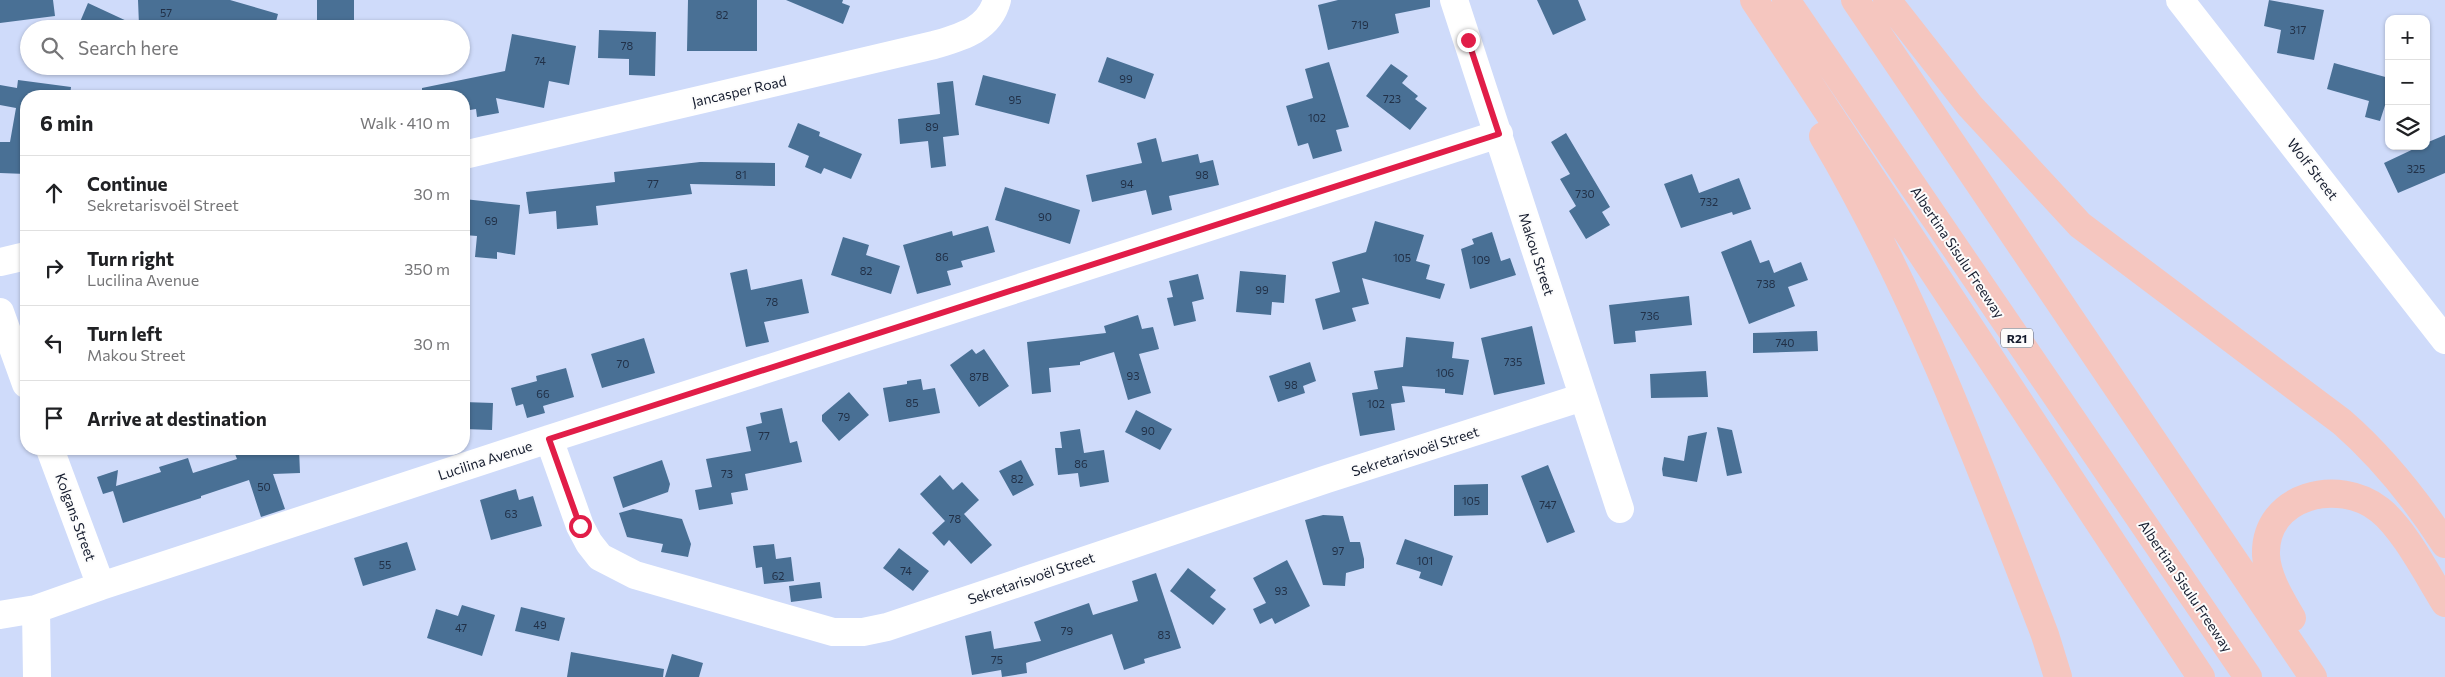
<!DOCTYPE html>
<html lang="en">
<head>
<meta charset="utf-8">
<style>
  :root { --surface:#fff; --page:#f6f6f6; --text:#202124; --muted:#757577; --line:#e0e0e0 }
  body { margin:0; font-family:Commissioner,sans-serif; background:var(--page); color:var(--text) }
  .controls { position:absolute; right:15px; top:15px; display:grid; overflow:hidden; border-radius:10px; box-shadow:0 1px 4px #0004 }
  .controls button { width:45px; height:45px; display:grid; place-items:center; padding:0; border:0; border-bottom:1px solid var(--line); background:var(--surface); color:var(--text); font:25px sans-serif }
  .stop { position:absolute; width:15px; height:15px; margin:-11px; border:4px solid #e11d48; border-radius:50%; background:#fff }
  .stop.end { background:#e11d48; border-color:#fff; box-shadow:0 1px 5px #0008 }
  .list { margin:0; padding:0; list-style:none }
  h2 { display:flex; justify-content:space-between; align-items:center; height:65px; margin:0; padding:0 20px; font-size:21px }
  h2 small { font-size:16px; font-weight:400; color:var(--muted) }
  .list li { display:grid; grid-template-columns:32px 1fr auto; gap:15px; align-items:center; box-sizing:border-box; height:75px; padding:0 20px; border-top:1px solid var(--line) }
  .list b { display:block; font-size:19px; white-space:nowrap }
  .list p { margin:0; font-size:16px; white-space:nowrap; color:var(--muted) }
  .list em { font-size:16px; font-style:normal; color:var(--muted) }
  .icon { flex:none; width:28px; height:28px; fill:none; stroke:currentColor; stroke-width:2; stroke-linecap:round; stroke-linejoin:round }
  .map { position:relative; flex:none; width:2445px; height:677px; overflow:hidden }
  .search { position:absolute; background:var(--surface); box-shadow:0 1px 4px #0004; left:20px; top:20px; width:450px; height:55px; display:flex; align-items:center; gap:12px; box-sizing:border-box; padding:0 18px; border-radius:28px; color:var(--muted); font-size:19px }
  .panel { position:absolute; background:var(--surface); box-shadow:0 1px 4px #0004; left:20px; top:90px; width:450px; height:365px; border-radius:20px }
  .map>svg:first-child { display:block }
</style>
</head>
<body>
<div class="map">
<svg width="2445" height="677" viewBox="0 0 2445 677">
  <rect width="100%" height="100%" fill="#cfdbfa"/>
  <path fill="#497095" d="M 0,0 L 53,0 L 55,16 L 0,23 Z
    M 138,0 L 230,0 L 278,14 L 274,29 L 155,29 L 154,24 L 139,25 Z
    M 317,0 L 354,0 L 354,25 L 317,25 Z
    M 688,0 L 757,0 L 757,51 L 687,51 Z
    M 786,0 L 843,0 L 842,3 L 850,6 L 843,24 Z
    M 1338,0 L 1430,0 L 1430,7 L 1395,14 L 1399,33 L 1328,50 L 1318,5 Z
    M 1537,0 L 1578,0 L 1586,20 L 1553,35 Z
    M 2269,0 L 2324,10 L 2314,60 L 2277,53 L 2281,30 L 2264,26 Z
    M 88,3 L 144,29 L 77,29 Z
    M 599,30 L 656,32 L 655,76 L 629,75 L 629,59 L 598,58 Z
    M 512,34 L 576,46 L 569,85 L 549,81 L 544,108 L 496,98 L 499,113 L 477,117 L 476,109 L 464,111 L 464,96 L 422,96 L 422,88 L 505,71 Z
    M 1107,57 L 1154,74 L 1145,99 L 1098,82 Z
    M 1329,62 L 1349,127 L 1336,130 L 1342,151 L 1313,159 L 1308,143 L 1298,146 L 1286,106 L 1313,98 L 1305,69 Z
    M 2334,63 L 2389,78 L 2389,93 L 2380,121 L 2365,117 L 2369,101 L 2327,89 Z
    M 1391,64 L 1408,76 L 1402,83 L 1418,96 L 1415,99 L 1427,108 L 1410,130 L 1366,96 Z
    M 983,75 L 1056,94 L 1049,124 L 975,105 Z
    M 18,80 L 71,87 L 70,96 L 26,96 L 26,174 L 0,173 L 0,142 L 10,142 L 16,108 L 0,105 L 0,85 L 17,88 Z
    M 953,81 L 959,135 L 943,137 L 946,166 L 931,168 L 928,141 L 900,144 L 898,119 L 940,114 L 937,83 Z
    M 798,123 L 820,132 L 819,136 L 862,154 L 851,179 L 824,168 L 821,174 L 805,167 L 809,156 L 788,147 Z
    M 1566,133 L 1610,207 L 1602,212 L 1610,225 L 1586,239 L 1569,211 L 1576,206 L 1560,179 L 1570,174 L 1551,142 Z
    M 2445,135 L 2445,173 L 2398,193 L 2384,163 L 2420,146 L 2426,146 L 2426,143 Z
    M 1156,138 L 1162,162 L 1198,154 L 1200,163 L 1213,160 L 1219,185 L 1169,196 L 1172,210 L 1152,215 L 1146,190 L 1092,202 L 1086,175 L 1142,163 L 1137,143 Z
    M 700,162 L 775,163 L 775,186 L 690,184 L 692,194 L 596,206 L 598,225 L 557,229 L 556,211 L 529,214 L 526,192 L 615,182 L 614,172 Z
    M 1692,174 L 1699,193 L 1739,178 L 1751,209 L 1733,215 L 1732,212 L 1681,228 L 1664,184 Z
    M 1005,187 L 1080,210 L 1070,244 L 995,220 Z
    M 464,199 L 520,205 L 515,255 L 497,252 L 497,259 L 475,257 L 477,236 L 464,235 Z
    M 1375,221 L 1424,235 L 1416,261 L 1430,265 L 1426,279 L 1445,284 L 1440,299 L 1362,278 L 1369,304 L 1352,308 L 1356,321 L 1323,330 L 1315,299 L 1340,292 L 1332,262 L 1366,252 Z
    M 988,226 L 995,252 L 961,261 L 963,267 L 947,271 L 951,285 L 917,294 L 903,245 L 952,231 L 953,236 Z
    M 1492,232 L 1501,261 L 1510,258 L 1516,275 L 1470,289 L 1461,249 L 1474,244 L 1472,239 Z
    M 843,237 L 869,245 L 866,255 L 900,266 L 891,294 L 831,275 Z
    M 1751,240 L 1760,263 L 1769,260 L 1774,273 L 1801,262 L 1808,280 L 1788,287 L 1795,306 L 1749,324 L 1721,252 Z
    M 747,269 L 751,290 L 802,279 L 809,313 L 764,322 L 769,342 L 746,347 L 730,273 Z
    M 1240,271 L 1286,275 L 1284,303 L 1272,302 L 1271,315 L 1236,312 Z
    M 1198,274 L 1204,299 L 1192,302 L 1196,321 L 1174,326 L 1167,298 L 1173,297 L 1169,281 Z
    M 1689,296 L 1692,325 L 1635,331 L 1636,342 L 1614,344 L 1609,305 Z
    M 1138,315 L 1142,329 L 1153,327 L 1159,349 L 1139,354 L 1151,393 L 1128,400 L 1114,352 L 1080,362 L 1080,365 L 1049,368 L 1051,392 L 1032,394 L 1027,342 L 1106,333 L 1104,326 Z
    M 1532,326 L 1545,384 L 1494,395 L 1481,338 Z
    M 1817,331 L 1818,351 L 1753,353 L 1753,333 Z
    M 1406,337 L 1454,342 L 1452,358 L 1469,360 L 1463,395 L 1445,393 L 1445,389 L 1402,386 L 1405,402 L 1391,404 L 1395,430 L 1360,436 L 1352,393 L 1378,389 L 1374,371 L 1403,367 Z
    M 644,338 L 655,373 L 602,388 L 591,354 Z
    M 972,349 L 976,354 L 984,349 L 1009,386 L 979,407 L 950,365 Z
    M 1310,362 L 1316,381 L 1303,386 L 1305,393 L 1278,402 L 1269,376 Z
    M 566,368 L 574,397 L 543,406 L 545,413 L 527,418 L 523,404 L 516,406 L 511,388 L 537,381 L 536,376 Z
    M 1706,371 L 1708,397 L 1651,398 L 1650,374 Z
    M 921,379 L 923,390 L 935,388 L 940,413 L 889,422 L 883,388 L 907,384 L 907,381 Z
    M 849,392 L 869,415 L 839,441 L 822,421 L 822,415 Z
    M 464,402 L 493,403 L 492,430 L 464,429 Z
    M 782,408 L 790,443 L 797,441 L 802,462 L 745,474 L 748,490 L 731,493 L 733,504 L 699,510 L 695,490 L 712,487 L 706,459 L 751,451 L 746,427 L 762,423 L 760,413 Z
    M 1136,410 L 1172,429 L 1160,450 L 1125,432 Z
    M 1717,427 L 1732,430 L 1742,473 L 1727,476 Z
    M 1080,429 L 1084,453 L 1104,450 L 1109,482 L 1080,487 L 1078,473 L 1058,475 L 1055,448 L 1062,448 L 1060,432 Z
    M 1707,432 L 1697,482 L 1663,476 L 1662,469 L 1664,457 L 1684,461 L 1688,436 Z
    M 233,449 L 299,449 L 300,473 L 273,474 L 285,509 L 261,517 L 249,480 L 201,496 L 201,498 L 123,523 L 113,491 L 103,494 L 97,477 L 118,470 L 116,486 L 161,472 L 159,467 L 188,458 L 193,473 L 237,459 Z
    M 662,460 L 670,484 L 668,492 L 623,508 L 613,477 Z
    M 1021,460 L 1034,485 L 1013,496 L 999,471 Z
    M 1548,465 L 1575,532 L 1547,543 L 1521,476 Z
    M 940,475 L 953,490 L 962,482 L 979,500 L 964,514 L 992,545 L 971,564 L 949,540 L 944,546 L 932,533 L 945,521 L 920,494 Z
    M 1488,484 L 1488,515 L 1454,516 L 1454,485 Z
    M 516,489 L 519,500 L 533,496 L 542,526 L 491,540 L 480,500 Z
    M 633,509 L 682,519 L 691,544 L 688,557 L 661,552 L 663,544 L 627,537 L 619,513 Z
    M 1323,515 L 1343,516 L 1350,542 L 1360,542 L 1364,559 L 1364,568 L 1346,573 L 1345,586 L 1323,585 L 1305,520 Z
    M 1405,539 L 1453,556 L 1442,586 L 1419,578 L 1421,572 L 1396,564 Z
    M 407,542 L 416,570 L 363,586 L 354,558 Z
    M 774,544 L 776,559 L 791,557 L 794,581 L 764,584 L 762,567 L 756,568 L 753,546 Z
    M 899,548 L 929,571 L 913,591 L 883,568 Z
    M 1287,560 L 1310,606 L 1275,624 L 1272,618 L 1260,624 L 1253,609 L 1266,603 L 1253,578 Z
    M 1188,568 L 1216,590 L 1210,597 L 1226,609 L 1213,625 L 1170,591 Z
    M 1156,573 L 1181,648 L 1144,659 L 1145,663 L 1124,670 L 1112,634 L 1026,663 L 1027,673 L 1002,677 L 1001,670 L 972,675 L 965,636 L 991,631 L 994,649 L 1041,641 L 1034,622 L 1089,603 L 1093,615 L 1138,601 L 1132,581 Z
    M 820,582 L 822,598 L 791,602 L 789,586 Z
    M 462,605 L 495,615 L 482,656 L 427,638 L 436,609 L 458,616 Z
    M 521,607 L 565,618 L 559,641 L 515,631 Z
    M 571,652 L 664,669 L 663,677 L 567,677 Z
    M 672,654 L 703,663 L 699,677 L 665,677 Z"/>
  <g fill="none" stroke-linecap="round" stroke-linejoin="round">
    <path stroke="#fff" stroke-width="28" d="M 1454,0 L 1620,509
      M 2180,0 L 2445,340
      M 464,155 L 934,45 C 961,37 989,30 997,0
      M 0,262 L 26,256
      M 0,312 L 26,384
      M 549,439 L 580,526 L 589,543 L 600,557 L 635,575 L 833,632 L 863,632 L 887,627 L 1327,479 L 1583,397
      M 50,449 L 101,586
      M 36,609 L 37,677
      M 0,615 L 36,609 L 101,586 L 549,439 L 1499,134"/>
    <path stroke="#f5c6bf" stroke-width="28" d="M 1754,0 L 2201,677
      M 1786,0 L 2248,677
      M 1855,0 L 2313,677
      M 1887,0 L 1970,106 L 2080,225 L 2342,422 C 2382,457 2415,498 2445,544
      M 1823,136 C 1916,293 1980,465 2045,635 L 2058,677
      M 2292,618 C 2281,599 2267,577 2266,555 C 2264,495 2339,477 2380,510 C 2404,529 2428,576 2445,603"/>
  </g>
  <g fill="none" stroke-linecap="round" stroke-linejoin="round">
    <path stroke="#e11d48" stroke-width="6" d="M 580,526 L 549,439 L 1499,134 L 1468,40"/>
  </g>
  <g text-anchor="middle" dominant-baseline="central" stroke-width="4" stroke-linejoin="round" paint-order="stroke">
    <g font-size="11" fill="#213047">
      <text x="166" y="12">57</text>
      <text x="722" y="14">82</text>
      <text x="1360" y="24">719</text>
      <text x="2298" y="29">317</text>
      <text x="627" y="45">78</text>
      <text x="540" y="60">74</text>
      <text x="1126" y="78">99</text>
      <text x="1392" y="98">723</text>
      <text x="1015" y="99">95</text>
      <text x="1317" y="117">102</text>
      <text x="932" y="126">89</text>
      <text x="2416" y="168">325</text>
      <text x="741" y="174">81</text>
      <text x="1202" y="174">98</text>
      <text x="653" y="183">77</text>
      <text x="1127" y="183">94</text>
      <text x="1585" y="193">730</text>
      <text x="1709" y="201">732</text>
      <text x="1045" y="216">90</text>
      <text x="491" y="220">69</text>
      <text x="942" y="256">86</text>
      <text x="1402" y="257">105</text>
      <text x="1481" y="259">109</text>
      <text x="866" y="270">82</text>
      <text x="1766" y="283">738</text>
      <text x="1262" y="289">99</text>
      <text x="772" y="301">78</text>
      <text x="1650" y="315">736</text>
      <text x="1785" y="342">740</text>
      <text x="1513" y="361">735</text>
      <text x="623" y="363">70</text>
      <text x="1445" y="372">106</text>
      <text x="1133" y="375">93</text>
      <text x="979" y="376">87B</text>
      <text x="1291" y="384">98</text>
      <text x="543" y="393">66</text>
      <text x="912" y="402">85</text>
      <text x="1376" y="403">102</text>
      <text x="844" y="416">79</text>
      <text x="1148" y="430">90</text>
      <text x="764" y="435">77</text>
      <text x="1081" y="463">86</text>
      <text x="727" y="473">73</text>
      <text x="1017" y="478">82</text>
      <text x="264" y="486">50</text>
      <text x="1471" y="500">105</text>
      <text x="1548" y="504">747</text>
      <text x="511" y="513">63</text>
      <text x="955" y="518">78</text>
      <text x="1338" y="550">97</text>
      <text x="1425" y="560">101</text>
      <text x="385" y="564">55</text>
      <text x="906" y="570">74</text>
      <text x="778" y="575">62</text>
      <text x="1281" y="590">93</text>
      <text x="540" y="624">49</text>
      <text x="461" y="627">47</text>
      <text x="1067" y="630">79</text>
      <text x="1164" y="634">83</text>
      <text x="997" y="659">75</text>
    </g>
    <rect fill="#fcfcfc" stroke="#5a5e6b" stroke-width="1" x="2001" y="328.5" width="32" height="19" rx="4"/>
    <g font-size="12" font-weight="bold" fill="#141b2d">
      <text x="2017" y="338">R21</text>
    </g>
    <g font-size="14" fill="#141b2d" stroke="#fcfcfc">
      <text transform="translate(739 91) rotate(-13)">Jancasper Road</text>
      <text transform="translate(2313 169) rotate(52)">Wolf Street</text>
      <text transform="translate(1958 252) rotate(56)">Albertina Sisulu Freeway</text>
      <text transform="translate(1537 254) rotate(72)">Makou Street</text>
      <text transform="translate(1415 451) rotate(-18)">Sekretarisvoël Street</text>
      <text transform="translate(485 460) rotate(-18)">Lucilina Avenue</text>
      <text transform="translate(76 517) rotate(70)">Kolgans Street</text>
      <text transform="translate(1031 578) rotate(-19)">Sekretarisvoël Street</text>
      <text transform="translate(2186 586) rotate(56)">Albertina Sisulu Freeway</text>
    </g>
  </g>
</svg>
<div class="controls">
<button>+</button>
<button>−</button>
<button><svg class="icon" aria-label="layers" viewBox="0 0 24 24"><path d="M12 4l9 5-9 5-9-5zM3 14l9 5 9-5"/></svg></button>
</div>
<div class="stop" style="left:580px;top:526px"></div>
<div class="stop end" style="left:1468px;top:40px"></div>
<div class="search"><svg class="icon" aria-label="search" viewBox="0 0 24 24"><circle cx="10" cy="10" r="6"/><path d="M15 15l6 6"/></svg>Search here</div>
<section class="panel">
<h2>6 min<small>Walk · 410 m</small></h2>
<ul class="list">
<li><svg class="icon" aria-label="ahead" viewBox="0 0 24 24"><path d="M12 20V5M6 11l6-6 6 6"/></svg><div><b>Continue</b><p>Sekretarisvoël Street</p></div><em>30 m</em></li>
<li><svg class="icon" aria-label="right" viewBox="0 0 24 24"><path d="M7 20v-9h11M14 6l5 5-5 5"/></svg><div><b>Turn right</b><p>Lucilina Avenue</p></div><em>350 m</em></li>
<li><svg class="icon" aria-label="left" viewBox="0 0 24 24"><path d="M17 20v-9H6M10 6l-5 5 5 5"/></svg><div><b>Turn left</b><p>Makou Street</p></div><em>30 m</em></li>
<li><svg class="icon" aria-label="arrive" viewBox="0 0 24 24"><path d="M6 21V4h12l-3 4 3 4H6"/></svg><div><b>Arrive at destination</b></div></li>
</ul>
</section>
</div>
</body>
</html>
